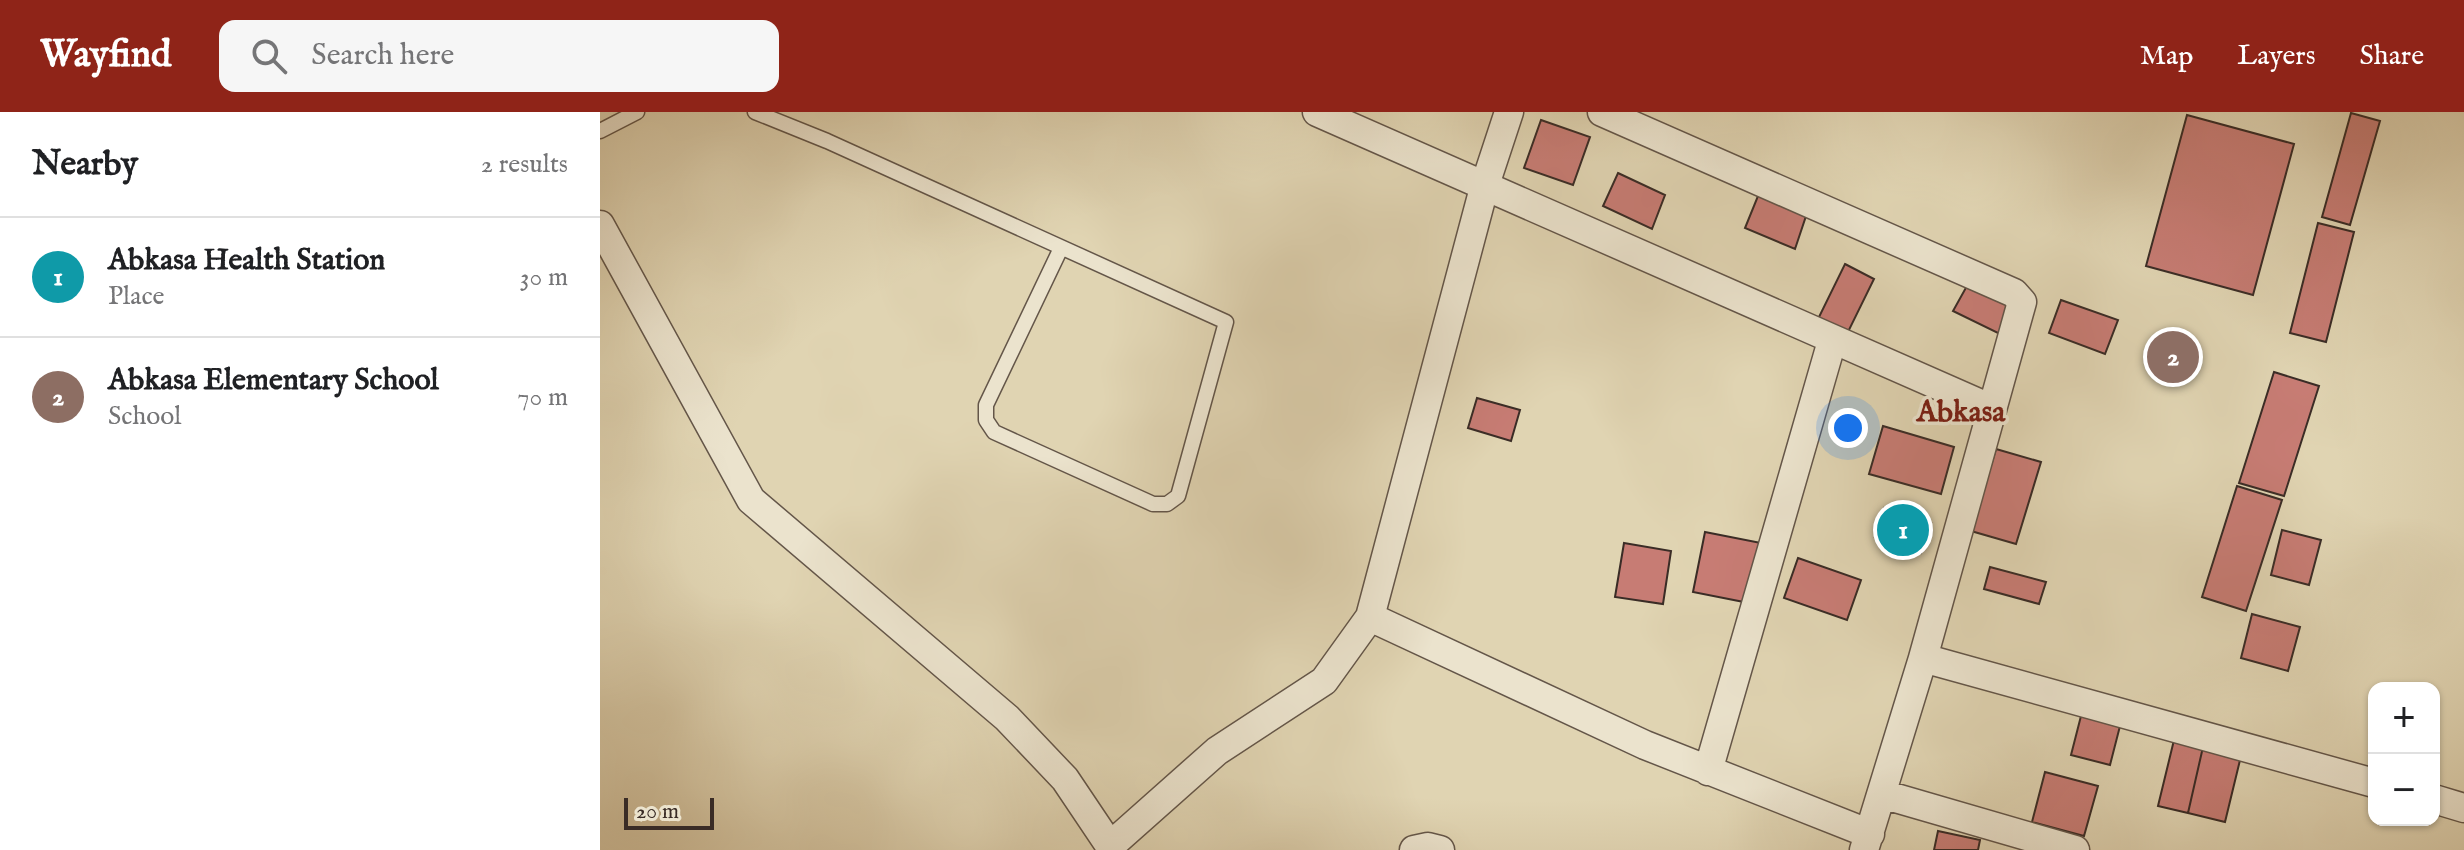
<!DOCTYPE html>
<html lang="en">
<head>
<meta charset="utf-8">
<style>
  :root { --surface:#fff; --page:#f6f6f6; --text:#202124; --muted:#757577; --line:#e0e0e0; --accent:#8f2418 }
  body { margin:0; font-family:"IM FELL English",serif; background:var(--page); color:var(--text) }
  .controls { position:absolute; right:24px; bottom:24px; display:grid; overflow:hidden; border-radius:16px; box-shadow:0 2px 6px #0004 }
  .controls button { width:72px; height:72px; display:grid; place-items:center; padding:0; border:0; border-bottom:2px solid var(--line); background:var(--surface); color:var(--text); font:40px sans-serif }
  .scale { position:absolute; left:24px; bottom:20px; width:90px; box-sizing:border-box; padding-left:8px; border:4px solid #3a2c26; border-top:0; font-size:22px; line-height:28px; white-space:nowrap; color:#3a2c26; -webkit-text-stroke:6px #ebe3cd; paint-order:stroke }
  .you { position:absolute; left:1248px; top:316px; width:28px; height:28px; margin:-20px; border:6px solid #fff; border-radius:50%; background:#1a73e8; box-shadow:0 0 0 12px #1a73e833 }
  .badge { display:grid; place-items:center; width:52px; height:52px; border-radius:50%; background:var(--accent); color:#fff; font-size:26px; font-weight:700 }
  .pin { position:absolute; translate:-50% -50%; border:4px solid #fff; box-shadow:0 2px 8px #0006 }
  .list { margin:0; padding:0; list-style:none }
  h2 { display:flex; justify-content:space-between; align-items:center; height:104px; margin:0; padding:0 32px; font-size:34px }
  h2 small { font-size:26px; font-weight:400; color:var(--muted) }
  .list li { display:grid; grid-template-columns:52px 1fr auto; gap:24px; align-items:center; box-sizing:border-box; height:120px; padding:0 32px; border-top:2px solid var(--line) }
  .list b { display:block; font-size:30px; white-space:nowrap }
  .list p { margin:0; font-size:26px; white-space:nowrap; color:var(--muted) }
  .list em { font-size:26px; font-style:normal; color:var(--muted) }
  .icon { flex:none; width:44px; height:44px; fill:none; stroke:currentColor; stroke-width:2; stroke-linecap:round; stroke-linejoin:round }
  .map { position:relative; flex:none; width:1864px; height:738px; overflow:hidden }
  header { display:flex; align-items:center; gap:48px; box-sizing:border-box; height:112px; padding:0 40px; background:var(--accent); color:#fff }
  header strong { font-size:38px }
  nav { display:flex; gap:44px; margin-inline-start:auto; font-size:28px }
  .search { width:560px; height:72px; background:var(--page); display:flex; align-items:center; gap:20px; box-sizing:border-box; padding:0 28px; border-radius:16px; color:var(--muted); font-size:30px }
  main { display:flex }
  aside { flex:1; background:var(--surface) }
  .map>svg:first-child { display:block }
</style>
</head>
<body>
<header>
<strong>Wayfind</strong>
<div class="search"><svg class="icon" aria-label="search" viewBox="0 0 24 24"><circle cx="10" cy="10" r="6"/><path d="M15 15l6 6"/></svg>Search here</div>
<nav><a>Map</a><a>Layers</a><a>Share</a></nav>
</header>
<main>
<aside>
<h2>Nearby<small>2 results</small></h2>
<ul class="list">
<li><span class="badge" style="background:#0f9aa8">1</span><div><b>Abkasa Health Station</b><p>Place</p></div><em>30 m</em></li>
<li><span class="badge" style="background:#8d6e63">2</span><div><b>Abkasa Elementary School</b><p>School</p></div><em>70 m</em></li>
</ul>
</aside>
<div class="map">
<svg width="1864" height="738" viewBox="0 0 1864 738">
  <rect width="100%" height="100%" fill="#e0d4b2"/>
  <filter id="stains"><feTurbulence type="fractalNoise" baseFrequency=".0025" numOctaves="4"/><feColorMatrix values="0 0 0 0 .2 0 0 0 0 .09 0 0 0 0 .02 0 0 0 .5 -.17"/></filter>
  <radialGradient id="worn" r=".72"><stop offset=".6" stop-color="#630" stop-opacity="0"/><stop offset="1" stop-color="#630" stop-opacity=".3"/></radialGradient>
  <path fill="#c77c74" stroke="#3a2c26" stroke-width="2" d="M 1751,1 L 1780,9 L 1750,113 L 1722,105 Z
    M 1587,3 L 1694,32 L 1653,183 L 1546,154 Z
    M 941,8 L 990,25 L 973,73 L 924,56 Z
    M 1018,61 L 1065,83 L 1052,117 L 1003,94 Z
    M 1160,79 L 1208,98 L 1195,137 L 1145,116 Z
    M 1718,111 L 1754,120 L 1726,230 L 1690,221 Z
    M 1245,152 L 1274,167 L 1247,222 L 1218,207 Z
    M 1368,172 L 1416,196 L 1402,223 L 1353,199 Z
    M 1461,188 L 1518,208 L 1505,242 L 1449,221 Z
    M 1674,260 L 1719,274 L 1684,384 L 1639,371 Z
    M 877,286 L 920,298 L 911,329 L 868,316 Z
    M 1283,314 L 1354,335 L 1341,382 L 1269,362 Z
    M 1396,337 L 1441,350 L 1416,432 L 1371,419 Z
    M 1637,374 L 1682,388 L 1646,499 L 1602,485 Z
    M 1284,396 L 1331,411 L 1321,441 L 1275,425 Z
    M 1682,418 L 1721,428 L 1709,473 L 1671,463 Z
    M 1105,420 L 1161,431 L 1149,491 L 1093,480 Z
    M 1024,431 L 1071,439 L 1063,492 L 1015,485 Z
    M 1198,446 L 1261,468 L 1247,508 L 1184,486 Z
    M 1390,455 L 1446,470 L 1439,492 L 1384,477 Z
    M 1652,502 L 1700,515 L 1688,559 L 1641,546 Z
    M 1481,604 L 1520,614 L 1510,653 L 1471,643 Z
    M 1574,628 L 1603,635 L 1588,701 L 1558,694 Z
    M 1603,635 L 1641,644 L 1625,710 L 1588,701 Z
    M 1445,660 L 1498,674 L 1484,724 L 1432,710 Z
    M 1338,719 L 1380,728 L 1378,738 L 1334,738 Z"/>
  <g fill="none" stroke-linecap="round" stroke-linejoin="round">
    <defs>
      <path id="lane" d="M 155,0 L 227,29 L 626,210 L 578,384 L 567,392 L 553,392 L 394,320 L 386,308 L 386,293 L 461,136
        M 0,19 L 37,0"/>
      <path id="street" d="M 717,0 L 1392,297
        M 1002,0 L 1414,181 L 1422,190 L 1323,546 L 1264,738
        M 0,113 L 151,388 L 407,606 L 465,667 L 510,734 L 617,639 L 724,569 L 770,505 L 884,76 L 909,0
        M 770,505 L 1045,633 L 1270,722
        M 1323,546 L 1774,671
        M 1108,659 L 1232,229
        M 1282,682 L 1475,738
        M 1834,687 L 1864,696
        M 814,738 L 828,735 L 840,738"/>
    </defs>
    <use href="#lane" stroke="#645649" stroke-width="17"/>
    <use href="#street" stroke="#645649" stroke-width="31"/>
    <use href="#lane" stroke="#ebe3cd" stroke-width="14"/>
    <use href="#street" stroke="#ebe3cd" stroke-width="28"/>
  </g>
  <g text-anchor="middle" dominant-baseline="central" stroke-width="7" stroke-linejoin="round" paint-order="stroke">
    <g font-size="30" font-weight="bold" fill="#7a1f14" stroke="#ebe3cd">
      <text x="1361" y="301">Abkasa</text>
    </g>
  </g>
  <rect width="100%" height="100%" filter="url(#stains)"/>
  <rect width="100%" height="100%" fill="url(#worn)"/>
</svg>
<div class="controls">
<button>+</button>
<button>−</button>
</div>
<div class="scale">20 m</div>
<div class="you"></div>
<div class="pin badge" style="left:1303px;top:418px;background:#0f9aa8">1</div>
<div class="pin badge" style="left:1573px;top:245px;background:#8d6e63">2</div>
</div>
</main>
</body>
</html>
